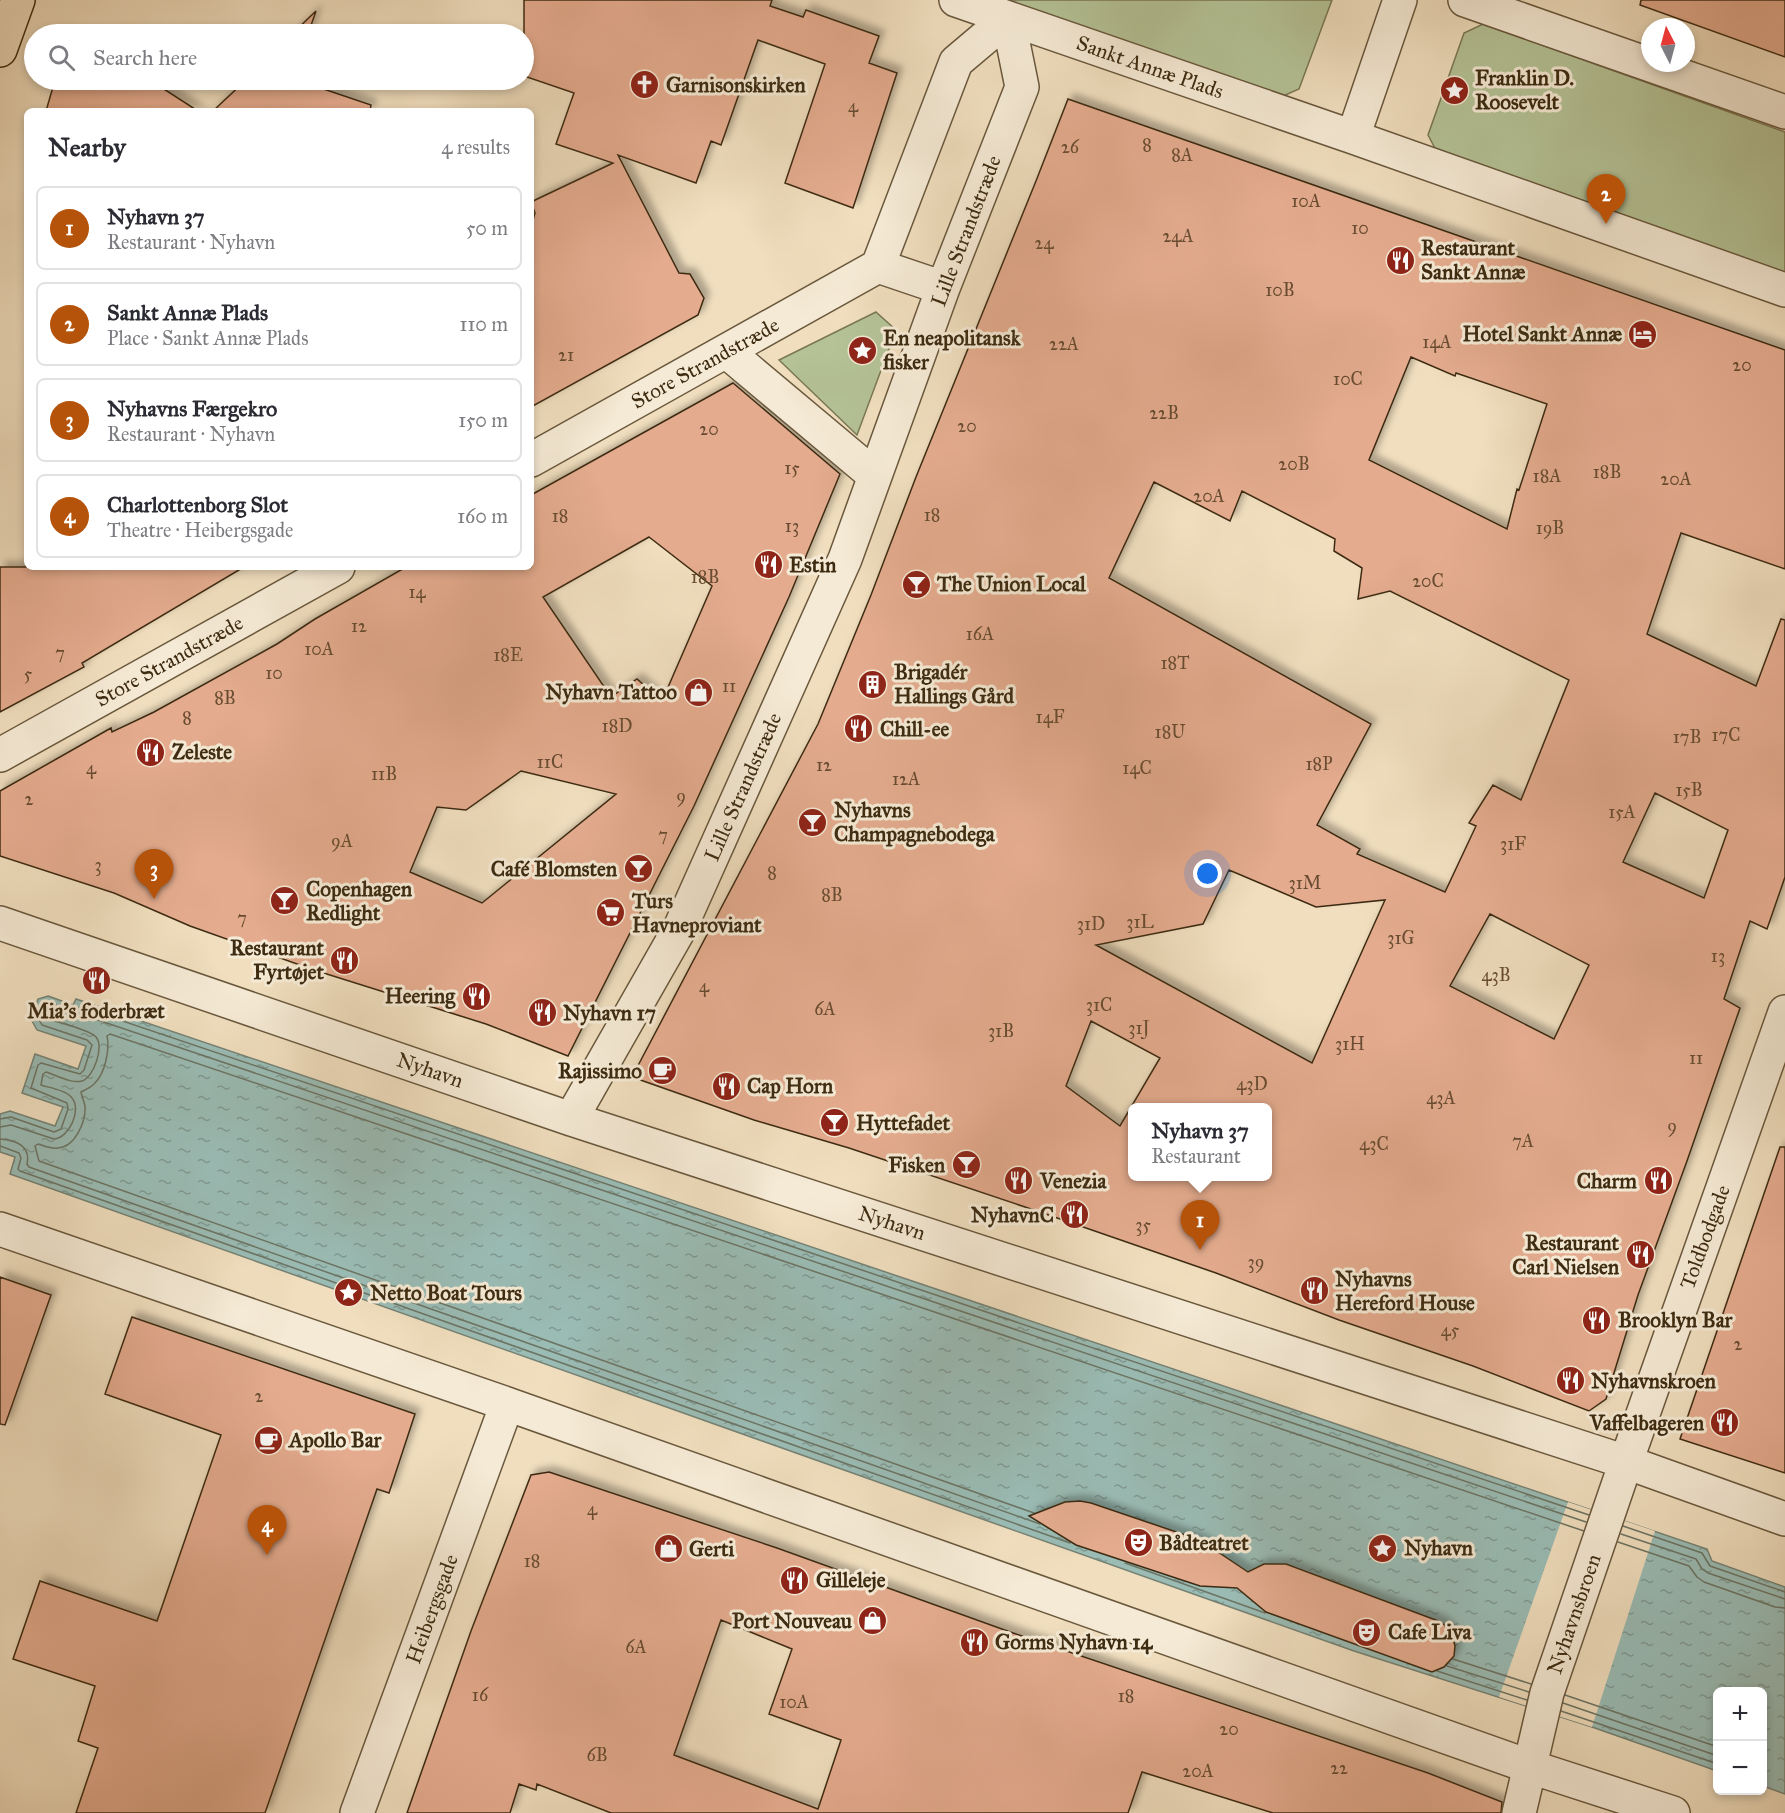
<!DOCTYPE html>
<html lang="en">
<head>
<meta charset="utf-8">
<style>
  :root { --surface:#fff; --page:#f2f2f3; --text:#2b2b33; --muted:#7c7c81; --line:#e1e1e2; --accent:#b45309 }
  body { margin:0; font-family:"IM FELL Great Primer",serif; background:var(--page); color:var(--text) }
  .controls { position:absolute; right:18px; bottom:18px; display:grid; overflow:hidden; border-radius:9px; box-shadow:0 3px 9px #0003 }
  .controls button { width:54px; height:54px; display:grid; place-items:center; padding:0; border:0; border-bottom:2px solid var(--line); background:var(--surface); color:var(--text); font:30px sans-serif }
  .compass { position:absolute; left:1641px; top:18px; width:54px; height:54px; border-radius:50%; background:var(--surface); box-shadow:0 3px 9px #0003; rotate:354deg }
  .you { position:absolute; left:1208px; top:874px; width:21px; height:21px; margin:-15px; border:4px solid #fff; border-radius:50%; background:#1a73e8; box-shadow:0 0 0 9px #1a73e833 }
  .badge { display:grid; place-items:center; width:39px; height:39px; border-radius:50%; background:var(--accent); color:#fff; font-size:20px; font-weight:700 }
  .pin { position:absolute; translate:-50% -50px; filter:drop-shadow(0 2px 3px #0008) }
  .pin::after { content:''; position:absolute; top:32px; width:21px; height:18px; background:inherit; clip-path:polygon(0 0,100% 0,50% 100%) }
  .popup { position:absolute; left:1128px; top:1103px; width:144px; height:78px; box-sizing:border-box; display:grid; place-content:center; border-radius:9px; background:var(--surface); filter:drop-shadow(0 2px 4px #0005); font-size:20px; white-space:nowrap; color:var(--muted) }
  .popup b { font-size:22px; color:var(--text) }
  .popup::after { content:''; position:absolute; left:50%; top:100%; margin-left:-12px; border:12px solid transparent; border-top-color:var(--surface) }
  .list { margin:0; padding:0; list-style:none }
  h2 { display:flex; justify-content:space-between; align-items:center; height:78px; margin:0; padding:0 24px; font-size:26px }
  h2 small { font-size:20px; font-weight:400; color:var(--muted) }
  .list li { display:grid; grid-template-columns:39px 1fr auto; gap:18px; align-items:center; box-sizing:border-box; height:84px; margin:0 12px 12px; padding:0 12px; border:2px solid var(--line); border-radius:9px }
  .list b { display:block; font-size:22px; white-space:nowrap }
  .list p { margin:0; font-size:20px; white-space:nowrap; color:var(--muted) }
  .list em { font-size:20px; font-style:normal; color:var(--muted) }
  .icon { flex:none; width:33px; height:33px; fill:none; stroke:currentColor; stroke-width:2; stroke-linecap:round; stroke-linejoin:round }
  .map { position:relative; flex:none; width:1785px; height:1813px; overflow:hidden }
  .search { position:absolute; background:var(--surface); box-shadow:0 3px 9px #0003; left:24px; top:24px; width:510px; height:66px; display:flex; align-items:center; gap:15px; box-sizing:border-box; padding:0 21px; border-radius:33px; color:var(--muted); font-size:22px }
  .panel { position:absolute; background:var(--surface); box-shadow:0 3px 9px #0003; left:24px; top:108px; width:510px; height:462px; border-radius:9px }
  .map>svg:first-child { display:block }
</style>
</head>
<body>
<div class="map">
<svg width="1785" height="1813" viewBox="0 0 1785 1813">
  <defs>
    <pattern id="water-ripples" width="26" height="14" patternUnits="userSpaceOnUse" patternTransform="scale(1.5)"><rect width="26" height="14" fill="#9abcb5"/><path d="M2 4q2-2 4 0t4 0M15 11q2-2 4 0t4 0" fill="none" stroke="#7f9992"/></pattern>
    <filter id="shadow"><feDropShadow dx="5.5" dy="-5.5" stdDeviation="3" flood-color="#0004"/></filter>
  </defs>
  <rect width="100%" height="100%" fill="#f0debe"/>
  <filter id="stains"><feTurbulence type="fractalNoise" baseFrequency=".00333" numOctaves="4"/><feColorMatrix values="0 0 0 0 .2 0 0 0 0 .09 0 0 0 0 .02 0 0 0 .5 -.17"/></filter>
  <radialGradient id="worn" r=".72"><stop offset=".6" stop-color="#630" stop-opacity="0"/><stop offset="1" stop-color="#630" stop-opacity=".3"/></radialGradient>
  <path fill="#b4c296" stroke="#797754" stroke-width="1.5" d="M 1004,0 L 1332,0 L 1299,89 L 1281,97 Z
    M 1483,24 L 1785,132 L 1785,274 L 1438,154 L 1428,135 L 1464,33 Z
    M 876,312 L 896,330 L 857,435 L 779,360 Z"/>
  <path fill="url(#water-ripples)" stroke="#758274" stroke-width="1.5" d="M 48,996 L 73,1005 L 76,999 L 1707,1549 L 1712,1561 L 1785,1587 L 1785,1794 L 1763,1786 L 1762,1692 L 1718,1692 L 1717,1771 L 1592,1727 L 1354,1651 L 10,1174 L 15,1157 L 0,1152 L 0,1114 L 10,1111 L 55,1126 L 63,1107 L 22,1093 L 35,1054 L 78,1069 L 86,1046 L 37,1030 L 31,1019 L 38,999 Z"/>
  <path fill="#f0debe" d="M 1568,1502 L 1655,1531 L 1592,1727 L 1499,1697 Z"/>
  <g fill="none" stroke-linecap="round" stroke-linejoin="round">
    <path stroke="#6c7464" stroke-width="1.5" d="M 0,1119 L 11,1117 L 54,1132 L 61,1129 L 68,1109 L 67,1103 L 31,1088 L 38,1065 L 41,1063 L 80,1074 L 84,1070 L 92,1045 L 87,1040 L 42,1025 L 38,1018 L 42,1005 L 47,1002 L 72,1011 L 81,1007 L 1589,1515
      M 0,1127 L 11,1125 L 54,1139 C 69,1138 82,1110 72,1098 C 66,1090 50,1088 41,1085 L 43,1074 L 46,1072 C 56,1075 72,1084 82,1081 C 94,1077 104,1047 96,1037 C 88,1029 59,1023 48,1019 L 46,1016 L 50,1011 L 71,1018 L 83,1015 L 1586,1522
      M 0,1139 C 16,1140 31,1146 27,1164 L 29,1167 L 1040,1524
      M 0,1146 L 19,1153 L 21,1158 L 18,1169 L 20,1171 L 1070,1543
      M 1034,1513 L 39,1161 L 35,1146 L 38,1144 C 45,1146 51,1149 58,1148 C 75,1147 86,1122 85,1106 C 84,1101 82,1097 81,1092 C 85,1090 90,1088 94,1084 C 105,1074 110,1050 107,1036 L 110,1034 L 1584,1531
      M 1623,1526 L 1702,1553 L 1710,1566 L 1785,1592
      M 1621,1534 L 1696,1559 L 1702,1569 L 1708,1573 L 1785,1599
      M 1618,1542 L 1689,1566 L 1697,1577 L 1704,1582 L 1775,1607 L 1785,1608
      M 1125,1563 L 1265,1613
      M 1453,1659 L 1531,1684
      M 1447,1666 L 1529,1692
      M 1437,1671 L 1527,1700
      M 1565,1695 L 1718,1747
      M 1563,1703 L 1718,1756
      M 1561,1711 L 1718,1764"/>
  </g>
  <path fill="#e4ab8e" stroke="#3e2c12" stroke-width="1.5" fill-rule="evenodd" filter="url(#shadow)" d="M 524,0 L 772,0 L 770,6 L 803,17 L 806,10 L 879,36 L 869,63 L 897,73 L 853,208 L 785,183 L 825,64 L 758,40 L 721,145 L 711,141 L 696,183 L 618,155 L 679,273 L 690,274 L 704,298 L 698,315 L 531,407 L 531,227 L 535,213 L 531,202 L 613,163 L 556,144 L 574,93 L 524,76 Z
    M 1641,0 L 1785,0 L 1785,57 L 1640,5 Z
    M 316,11 L 308,34 L 292,34 Z
    M 55,80 L 150,80 L 198,111 L 46,111 Z
    M 246,80 L 297,80 L 371,105 L 370,111 L 213,111 Z
    M 1068,99 L 1785,350 L 1785,569 L 1681,533 L 1647,634 L 1756,686 L 1781,619 L 1785,620 L 1785,877 L 1767,929 L 1750,921 L 1724,999 L 1740,1008 L 1687,1161 L 1638,1295 L 1606,1399 L 1589,1411 L 1473,1366 L 1339,1320 L 1216,1273 L 1037,1211 L 849,1148 L 754,1120 L 632,1077 L 818,724 L 871,595 L 916,477 L 1036,181 ZM 1411,357 L 1455,376 L 1456,373 L 1547,404 L 1519,490 L 1517,489 L 1507,529 L 1369,460 ZM 1154,482 L 1230,521 L 1242,491 L 1335,539 L 1334,551 L 1362,568 L 1358,599 L 1390,591 L 1569,680 L 1521,800 L 1493,785 L 1469,823 L 1476,826 L 1445,892 L 1357,854 L 1360,849 L 1317,825 L 1371,724 L 1109,578 ZM 1655,793 L 1728,830 L 1704,898 L 1623,862 ZM 1229,870 L 1316,907 L 1385,900 L 1312,1063 L 1096,945 L 1203,924 ZM 1490,914 L 1589,965 L 1554,1039 L 1450,986 ZM 1091,1021 L 1160,1058 L 1120,1126 L 1066,1086 ZM 1132,1107 L 1268,1107 L 1268,1176 L 1132,1176 Z
    M 733,383 L 840,474 L 789,597 L 694,806 L 568,1056 L 486,1024 L 314,970 L 190,926 L 114,893 L 0,856 L 0,791 L 111,728 L 112,732 L 154,712 L 277,644 L 315,619 L 406,567 L 531,567 L 531,495 ZM 649,537 L 712,586 L 662,701 L 637,679 L 611,697 L 543,597 ZM 521,771 L 616,794 L 482,903 L 410,872 L 437,807 L 466,810 Z
    M 0,567 L 244,567 L 82,663 L 84,667 L 0,712 Z
    M 1780,1147 L 1785,1147 L 1785,1473 L 1680,1439 Z
    M 0,1277 L 51,1295 L 5,1425 L 0,1424 Z
    M 132,1317 L 415,1414 L 389,1493 L 377,1489 L 265,1813 L 76,1813 L 98,1748 L 78,1741 L 95,1686 L 13,1659 L 40,1581 L 157,1621 L 221,1435 L 105,1394 Z
    M 549,1472 L 777,1548 L 1013,1633 L 1428,1773 L 1502,1802 L 1501,1813 L 1273,1813 L 1142,1772 L 1128,1813 L 611,1813 L 537,1784 L 536,1790 L 519,1784 L 510,1813 L 407,1813 L 471,1631 L 531,1475 ZM 721,1620 L 792,1649 L 769,1714 L 841,1740 L 818,1809 L 674,1755 Z
    M 1080,1501 L 1091,1503 L 1200,1540 L 1248,1572 L 1264,1564 L 1286,1564 L 1441,1622 L 1451,1631 L 1455,1646 L 1454,1656 L 1444,1667 L 1432,1672 L 1266,1612 L 1237,1588 L 1200,1586 L 1076,1545 L 1029,1516 L 1065,1502 Z"/>
  <g fill="none" stroke-linecap="round" stroke-linejoin="round">
    <defs>
      <path id="street" d="M 956,0 L 1353,137 L 1785,290
        M 1465,0 L 1785,112
        M 1353,137 L 1400,0
        M 878,266 L 943,288
        M 726,351 L 875,476
        M 531,460 L 878,266 L 956,62 L 1008,18 L 1022,87 L 943,288 L 845,559 L 680,928 L 571,1119
        M 0,755 L 338,567
        M 0,923 L 571,1119 L 1626,1462 L 1785,1519
        M 0,1229 L 507,1404 L 1531,1767 L 1673,1813
        M 357,1813 L 507,1404
        M 1519,1813 L 1547,1693 L 1626,1462 L 1785,1012"/>
      <path id="primary" d="M 0,50 L 18,0"/>
    </defs>
    <use href="#street" stroke="#6a583d" stroke-width="36"/>
    <use href="#primary" stroke="#3e2c12" stroke-width="36"/>
    <use href="#street" stroke="#f5ead5" stroke-width="33"/>
    <use href="#primary" stroke="#f0debe" stroke-width="33"/>
  </g>
  <defs>
    <symbol id="church-disc" viewBox="-11 -11 22 22"><circle r="9.5" fill="#8f2418" stroke="#f5ead5"/><path d="M-1.2-6h2.4v3.5h3.3v2.4h-3.3V6h-2.4V-.1h-3.3v-2.4h3.3Z" fill="#fff"/></symbol>
    <symbol id="sight-disc" viewBox="-11 -11 22 22"><circle r="9.5" fill="#8f2418" stroke="#f5ead5"/><path d="M0-6L1.8-2.2L6-1.7L2.9 1.2L3.7 5.4L0 3.3L-3.7 5.4L-2.9 1.2L-6-1.7L-1.8-2.2Z" fill="#fff"/></symbol>
    <symbol id="restaurant-disc" viewBox="-11 -11 22 22"><circle r="9.5" fill="#8f2418" stroke="#f5ead5"/><path d="M-5-6h1v4h1v-4h1v4h1v-4h1v5L-1.5 .5V6h-2V.5L-5-1ZM5-6V6H3V1.5H1.5Q1.5-4 5-6Z" fill="#fff"/></symbol>
    <symbol id="hotel-disc" viewBox="-11 -11 22 22"><circle r="9.5" fill="#8f2418" stroke="#f5ead5"/><path d="M-6-4.5h1.5V1H6V5H4.5V3h-9V5H-6ZM-4 0a1.8 1.8 0 1 1 3.6 0ZM.5 0V-2.5h3Q6-2.5 6 0Z" fill="#fff"/></symbol>
    <symbol id="bar-disc" viewBox="-11 -11 22 22"><circle r="9.5" fill="#8f2418" stroke="#f5ead5"/><path d="M-6-5H6L.8 .8V4.5H3.5V6h-7V4.5H-.8V.8Z" fill="#fff"/></symbol>
    <symbol id="building-disc" viewBox="-11 -11 22 22"><circle r="9.5" fill="#8f2418" stroke="#f5ead5"/><path d="M-4-6H4V6H1V3H-1V6H-4ZM-2.5-4.3h1.7v1.8h-1.7ZM.8-4.3h1.7v1.8H.8ZM-2.5-1h1.7V.8h-1.7ZM.8-1h1.7V.8H.8Z" fill="#fff"/></symbol>
    <symbol id="shop-disc" viewBox="-11 -11 22 22"><circle r="9.5" fill="#8f2418" stroke="#f5ead5"/><path d="M-5-2.5h2.3a2.7 3.5 0 0 1 5.4 0H5L5.5 6h-11ZM-1.5-2.5h3a1.5 2.3 0 0 0-3 0Z" fill="#fff"/></symbol>
    <symbol id="supermarket-disc" viewBox="-11 -11 22 22"><circle r="9.5" fill="#8f2418" stroke="#f5ead5"/><path d="M-6-5.5h2.5l.6 2H6L4.5 2H-2.5L-4.4-4H-6ZM-1.5 3.2a1.3 1.3 0 1 0 .1 0ZM3 3.2a1.3 1.3 0 1 0 .1 0Z" fill="#fff"/></symbol>
    <symbol id="cafe-disc" viewBox="-11 -11 22 22"><circle r="9.5" fill="#8f2418" stroke="#f5ead5"/><path d="M-5.5-4.5H6V0H3Q3 3.5 0 3.5H-2.5Q-5.5 3.5-5.5 0ZM3-3.2v2h1.7v-2ZM-6 4.5H4V6H-6Z" fill="#fff"/></symbol>
    <symbol id="theatre-disc" viewBox="-11 -11 22 22"><circle r="9.5" fill="#8f2418" stroke="#f5ead5"/><path d="M-5-5.5Q0-4 5-5.5V0Q5 5 0 6Q-5 5-5 0ZM-3.3-2.5H-1v1.5H-3.3ZM1-2.5H3.3v1.5H1ZM-2.8 1Q0 5.5 2.8 1Z" fill="#fff"/></symbol>
  </defs>
  <g fill-rule="evenodd">
    <use href="#church-disc" x="628" y="68" width="33" height="33"/>
    <use href="#sight-disc" x="1438" y="74" width="33" height="33"/>
    <use href="#restaurant-disc" x="1384" y="244" width="33" height="33"/>
    <use href="#hotel-disc" x="1626" y="318" width="33" height="33"/>
    <use href="#sight-disc" x="846" y="334" width="33" height="33"/>
    <use href="#restaurant-disc" x="752" y="548" width="33" height="33"/>
    <use href="#bar-disc" x="900" y="568" width="33" height="33"/>
    <use href="#building-disc" x="856" y="668" width="33" height="33"/>
    <use href="#shop-disc" x="682" y="676" width="33" height="33"/>
    <use href="#restaurant-disc" x="842" y="712" width="33" height="33"/>
    <use href="#restaurant-disc" x="134" y="736" width="33" height="33"/>
    <use href="#bar-disc" x="796" y="806" width="33" height="33"/>
    <use href="#bar-disc" x="622" y="852" width="33" height="33"/>
    <use href="#bar-disc" x="268" y="884" width="33" height="33"/>
    <use href="#supermarket-disc" x="594" y="896" width="33" height="33"/>
    <use href="#restaurant-disc" x="328" y="944" width="33" height="33"/>
    <use href="#restaurant-disc" x="80" y="964" width="33" height="33"/>
    <use href="#restaurant-disc" x="460" y="980" width="33" height="33"/>
    <use href="#restaurant-disc" x="526" y="996" width="33" height="33"/>
    <use href="#cafe-disc" x="646" y="1054" width="33" height="33"/>
    <use href="#restaurant-disc" x="710" y="1070" width="33" height="33"/>
    <use href="#bar-disc" x="818" y="1106" width="33" height="33"/>
    <use href="#bar-disc" x="950" y="1148" width="33" height="33"/>
    <use href="#restaurant-disc" x="1002" y="1164" width="33" height="33"/>
    <use href="#restaurant-disc" x="1642" y="1164" width="33" height="33"/>
    <use href="#restaurant-disc" x="1058" y="1198" width="33" height="33"/>
    <use href="#restaurant-disc" x="1624" y="1238" width="33" height="33"/>
    <use href="#restaurant-disc" x="1298" y="1274" width="33" height="33"/>
    <use href="#sight-disc" x="332" y="1276" width="33" height="33"/>
    <use href="#restaurant-disc" x="1580" y="1304" width="33" height="33"/>
    <use href="#restaurant-disc" x="1554" y="1364" width="33" height="33"/>
    <use href="#restaurant-disc" x="1708" y="1406" width="33" height="33"/>
    <use href="#cafe-disc" x="252" y="1424" width="33" height="33"/>
    <use href="#theatre-disc" x="1122" y="1526" width="33" height="33"/>
    <use href="#sight-disc" x="1366" y="1532" width="33" height="33"/>
    <use href="#shop-disc" x="652" y="1532" width="33" height="33"/>
    <use href="#restaurant-disc" x="778" y="1564" width="33" height="33"/>
    <use href="#shop-disc" x="856" y="1604" width="33" height="33"/>
    <use href="#theatre-disc" x="1350" y="1616" width="33" height="33"/>
    <use href="#restaurant-disc" x="958" y="1626" width="33" height="33"/>
  </g>
  <g text-anchor="middle" dominant-baseline="central" stroke-width="6" stroke-linejoin="round" paint-order="stroke">
    <g font-size="18" fill="#684c31">
      <text x="853" y="106">4</text>
      <text x="1147" y="145">8</text>
      <text x="1070" y="147">26</text>
      <text x="1182" y="155">8A</text>
      <text x="1306" y="201">10A</text>
      <text x="1360" y="228">10</text>
      <text x="1178" y="236">24A</text>
      <text x="1044" y="243">24</text>
      <text x="1280" y="290">10B</text>
      <text x="1437" y="342">14A</text>
      <text x="1064" y="344">22A</text>
      <text x="566" y="355">21</text>
      <text x="1742" y="365">20</text>
      <text x="1348" y="379">10C</text>
      <text x="1164" y="413">22B</text>
      <text x="967" y="426">20</text>
      <text x="709" y="429">20</text>
      <text x="1294" y="464">20B</text>
      <text x="792" y="468">15</text>
      <text x="1607" y="472">18B</text>
      <text x="1547" y="476">18A</text>
      <text x="1676" y="479">20A</text>
      <text x="1209" y="496">20A</text>
      <text x="932" y="515">18</text>
      <text x="560" y="516">18</text>
      <text x="792" y="526">13</text>
      <text x="1550" y="528">19B</text>
      <text x="705" y="577">18B</text>
      <text x="1428" y="581">20C</text>
      <text x="417" y="592">14</text>
      <text x="359" y="626">12</text>
      <text x="980" y="634">16A</text>
      <text x="319" y="649">10A</text>
      <text x="60" y="653">7</text>
      <text x="508" y="655">18E</text>
      <text x="1175" y="663">18T</text>
      <text x="274" y="673">10</text>
      <text x="28" y="674">5</text>
      <text x="729" y="686">11</text>
      <text x="225" y="698">8B</text>
      <text x="1050" y="717">14F</text>
      <text x="187" y="718">8</text>
      <text x="617" y="726">18D</text>
      <text x="1170" y="732">18U</text>
      <text x="1726" y="735">17C</text>
      <text x="1687" y="737">17B</text>
      <text x="550" y="762">11C</text>
      <text x="1319" y="764">18P</text>
      <text x="824" y="765">12</text>
      <text x="91" y="768">4</text>
      <text x="1137" y="768">14C</text>
      <text x="384" y="774">11B</text>
      <text x="906" y="779">12A</text>
      <text x="1689" y="790">15B</text>
      <text x="681" y="796">9</text>
      <text x="29" y="799">2</text>
      <text x="1622" y="812">15A</text>
      <text x="663" y="835">7</text>
      <text x="342" y="841">9A</text>
      <text x="1513" y="844">31F</text>
      <text x="98" y="865">3</text>
      <text x="772" y="873">8</text>
      <text x="1305" y="883">31M</text>
      <text x="832" y="895">8B</text>
      <text x="242" y="918">7</text>
      <text x="1140" y="922">31L</text>
      <text x="1091" y="924">31D</text>
      <text x="1401" y="938">31G</text>
      <text x="1718" y="956">13</text>
      <text x="1496" y="975">43B</text>
      <text x="704" y="986">4</text>
      <text x="1099" y="1005">31C</text>
      <text x="825" y="1009">6A</text>
      <text x="1139" y="1028">31J</text>
      <text x="1001" y="1031">31B</text>
      <text x="1350" y="1044">31H</text>
      <text x="1696" y="1058">11</text>
      <text x="1252" y="1084">43D</text>
      <text x="1441" y="1098">43A</text>
      <text x="1672" y="1126">9</text>
      <text x="1523" y="1141">7A</text>
      <text x="1374" y="1144">43C</text>
      <text x="1143" y="1225">35</text>
      <text x="1256" y="1262">39</text>
      <text x="1450" y="1330">45</text>
      <text x="1738" y="1344">2</text>
      <text x="259" y="1396">2</text>
      <text x="592" y="1509">4</text>
      <text x="532" y="1561">18</text>
      <text x="636" y="1647">6A</text>
      <text x="480" y="1695">16</text>
      <text x="1126" y="1696">18</text>
      <text x="794" y="1702">10A</text>
      <text x="1229" y="1729">20</text>
      <text x="597" y="1755">6B</text>
      <text x="1339" y="1768">22</text>
      <text x="1198" y="1771">20A</text>
    </g>
    <g font-size="21" fill="#3e2c12" stroke="#f5ead5">
      <text transform="translate(1150 67) rotate(19)">Sankt Annæ Plads</text>
      <text transform="translate(966 231) rotate(-69)">Lille Strandstræde</text>
      <text transform="translate(705 363) rotate(-29)">Store Strandstræde</text>
      <text transform="translate(169 661) rotate(-29)">Store Strandstræde</text>
      <text transform="translate(743 787) rotate(-66)">Lille Strandstræde</text>
      <text transform="translate(430 1070) rotate(19)">Nyhavn</text>
      <text transform="translate(892 1223) rotate(18)">Nyhavn</text>
      <text transform="translate(1705 1237) rotate(-70)">Toldbodgade</text>
      <text transform="translate(432 1609) rotate(-70)">Heibergsgade</text>
      <text transform="translate(1574 1614) rotate(-71)">Nyhavnsbroen</text>
    </g>
    <g font-size="21" font-weight="bold" fill="#3e2c12" stroke="#f5ead5" text-anchor="start">
      <text x="1475" y="78">Franklin D.<tspan x="1475" dy="24">Roosevelt</tspan></text>
      <text x="666" y="85">Garnisonskirken</text>
      <text x="1421" y="248">Restaurant<tspan x="1421" dy="24">Sankt Annæ</tspan></text>
      <text x="1622" y="334" text-anchor="end">Hotel Sankt Annæ</text>
      <text x="883" y="338">En neapolitansk<tspan x="883" dy="24">fisker</tspan></text>
      <text x="789" y="565">Estin</text>
      <text x="937" y="584">The Union Local</text>
      <text x="894" y="672">Brigadér<tspan x="894" dy="24">Hallings Gård</tspan></text>
      <text x="677" y="692" text-anchor="end">Nyhavn Tattoo</text>
      <text x="880" y="729">Chill-ee</text>
      <text x="172" y="752">Zeleste</text>
      <text x="834" y="810">Nyhavns<tspan x="834" dy="24">Champagnebodega</tspan></text>
      <text x="617" y="869" text-anchor="end">Café Blomsten</text>
      <text x="306" y="889">Copenhagen<tspan x="306" dy="24">Redlight</tspan></text>
      <text x="632" y="901">Turs<tspan x="632" dy="24">Havneproviant</tspan></text>
      <text x="324" y="948" text-anchor="end">Restaurant<tspan x="324" dy="24">Fyrtøjet</tspan></text>
      <text x="455" y="996" text-anchor="end">Heering</text>
      <text x="96" y="1011" text-anchor="middle">Mia's foderbræt</text>
      <text x="563" y="1013">Nyhavn 17</text>
      <text x="642" y="1071" text-anchor="end">Rajissimo</text>
      <text x="747" y="1086">Cap Horn</text>
      <text x="856" y="1123">Hyttefadet</text>
      <text x="945" y="1165" text-anchor="end">Fisken</text>
      <text x="1040" y="1181">Venezia</text>
      <text x="1637" y="1181" text-anchor="end">Charm</text>
      <text x="1054" y="1215" text-anchor="end">NyhavnC</text>
      <text x="1619" y="1243" text-anchor="end">Restaurant<tspan x="1619" dy="24">Carl Nielsen</tspan></text>
      <text x="1335" y="1279">Nyhavns<tspan x="1335" dy="24">Hereford House</tspan></text>
      <text x="370" y="1293">Netto Boat Tours</text>
      <text x="1618" y="1320">Brooklyn Bar</text>
      <text x="1591" y="1381">Nyhavnskroen</text>
      <text x="1704" y="1423" text-anchor="end">Vaffelbageren</text>
      <text x="289" y="1440">Apollo Bar</text>
      <text x="1159" y="1543">Bådteatret</text>
      <text x="1404" y="1548">Nyhavn</text>
      <text x="689" y="1549">Gerti</text>
      <text x="816" y="1580">Gilleleje</text>
      <text x="852" y="1621" text-anchor="end">Port Nouveau</text>
      <text x="1388" y="1632">Cafe Liva</text>
      <text x="995" y="1642">Gorms Nyhavn 14</text>
    </g>
  </g>
  <rect width="100%" height="100%" filter="url(#stains)"/>
  <rect width="100%" height="100%" fill="url(#worn)"/>
</svg>
<div class="controls">
<button>+</button>
<button>−</button>
</div>
<svg class="compass" viewBox="-18 -18 36 36"><path d="M0-13l5 13h-10z" fill="#e53935"/><path d="M0 13l5-13h-10z" fill="#7c7c81"/></svg>
<div class="you"></div>
<div class="pin badge" style="left:1200px;top:1250px">1</div>
<div class="popup"><b>Nyhavn 37</b>Restaurant</div>
<div class="pin badge" style="left:1606px;top:224px">2</div>
<div class="pin badge" style="left:154px;top:899px">3</div>
<div class="pin badge" style="left:267px;top:1555px">4</div>
<div class="search"><svg class="icon" aria-label="search" viewBox="0 0 24 24"><circle cx="10" cy="10" r="6"/><path d="M15 15l6 6"/></svg>Search here</div>
<section class="panel">
<h2>Nearby<small>4 results</small></h2>
<ul class="list">
<li><span class="badge">1</span><div><b>Nyhavn 37</b><p>Restaurant · Nyhavn</p></div><em>50 m</em></li>
<li><span class="badge">2</span><div><b>Sankt Annæ Plads</b><p>Place · Sankt Annæ Plads</p></div><em>110 m</em></li>
<li><span class="badge">3</span><div><b>Nyhavns Færgekro</b><p>Restaurant · Nyhavn</p></div><em>150 m</em></li>
<li><span class="badge">4</span><div><b>Charlottenborg Slot</b><p>Theatre · Heibergsgade</p></div><em>160 m</em></li>
</ul>
</section>
</div>
</body>
</html>
